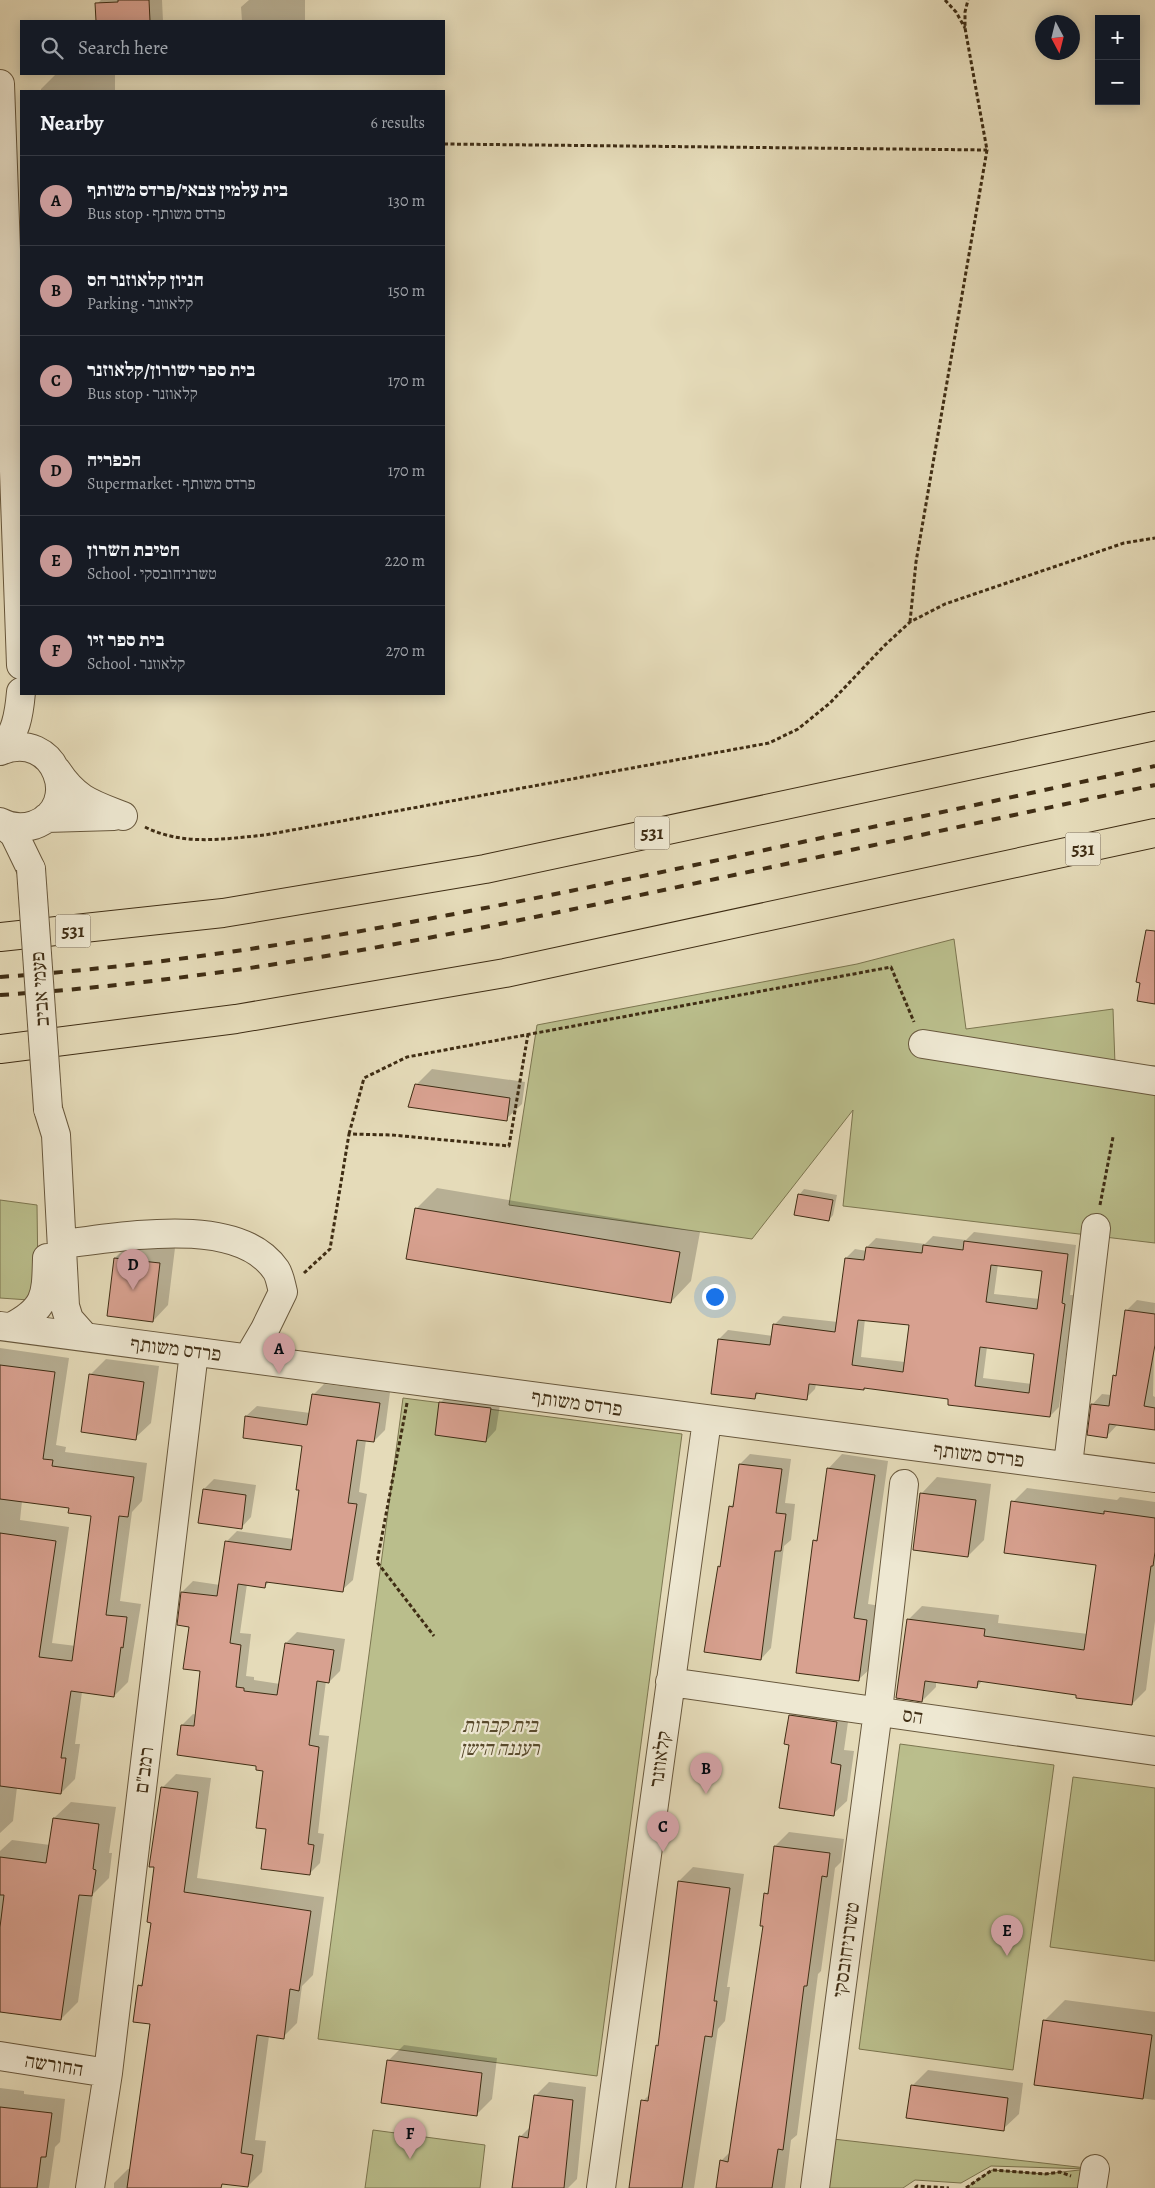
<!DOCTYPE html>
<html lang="en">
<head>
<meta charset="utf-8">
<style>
  :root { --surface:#171b24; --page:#20242c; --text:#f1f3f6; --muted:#9ea1a6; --line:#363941; --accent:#c59692 }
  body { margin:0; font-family:Alegreya,"Frank Ruhl Libre",serif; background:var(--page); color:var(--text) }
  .controls { position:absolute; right:15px; top:15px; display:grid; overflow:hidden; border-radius:0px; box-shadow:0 2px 12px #0003 }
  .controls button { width:45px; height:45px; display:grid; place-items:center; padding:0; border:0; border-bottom:1px solid var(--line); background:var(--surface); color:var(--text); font:25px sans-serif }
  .compass { position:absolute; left:1035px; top:15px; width:45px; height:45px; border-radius:50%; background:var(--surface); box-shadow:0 2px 12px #0003; rotate:173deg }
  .you { position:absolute; left:714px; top:1296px; width:18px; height:18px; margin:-12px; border:4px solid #fff; border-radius:50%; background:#1a73e8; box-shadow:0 0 0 8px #1a73e833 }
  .badge { display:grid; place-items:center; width:32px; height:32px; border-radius:50%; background:var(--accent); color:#111; font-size:16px; font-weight:700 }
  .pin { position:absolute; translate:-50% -41px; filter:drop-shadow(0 1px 2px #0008) }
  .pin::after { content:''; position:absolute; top:26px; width:18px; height:15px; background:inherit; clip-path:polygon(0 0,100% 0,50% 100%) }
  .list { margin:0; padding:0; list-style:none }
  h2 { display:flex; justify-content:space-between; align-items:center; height:65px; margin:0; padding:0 20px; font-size:21px }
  h2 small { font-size:16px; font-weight:400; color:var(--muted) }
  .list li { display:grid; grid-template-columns:32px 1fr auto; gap:15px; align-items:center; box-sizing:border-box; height:90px; padding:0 20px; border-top:1px solid var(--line) }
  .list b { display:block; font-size:19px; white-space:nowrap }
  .list p { margin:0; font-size:16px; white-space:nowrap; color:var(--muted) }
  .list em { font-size:16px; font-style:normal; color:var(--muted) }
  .icon { flex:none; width:28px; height:28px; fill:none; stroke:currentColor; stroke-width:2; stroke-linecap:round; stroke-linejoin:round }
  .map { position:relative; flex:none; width:1155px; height:2188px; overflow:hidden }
  .search { position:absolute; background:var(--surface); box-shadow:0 2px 12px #0003; left:20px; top:20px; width:425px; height:55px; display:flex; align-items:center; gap:12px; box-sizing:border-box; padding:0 18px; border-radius:0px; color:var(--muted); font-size:19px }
  .panel { position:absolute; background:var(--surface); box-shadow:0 2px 12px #0003; left:20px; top:90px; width:425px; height:605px; border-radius:0px }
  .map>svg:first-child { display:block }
</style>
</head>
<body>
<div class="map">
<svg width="1155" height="2188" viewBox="0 0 1155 2188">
  <rect width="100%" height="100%" fill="#e5dbb9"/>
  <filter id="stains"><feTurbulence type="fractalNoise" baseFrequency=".004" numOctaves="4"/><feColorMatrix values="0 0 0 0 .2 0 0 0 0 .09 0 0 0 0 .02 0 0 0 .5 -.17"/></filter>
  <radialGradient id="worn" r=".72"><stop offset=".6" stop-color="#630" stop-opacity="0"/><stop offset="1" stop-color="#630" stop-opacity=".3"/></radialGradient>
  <path fill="#babe8c" stroke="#7c7650" d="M 954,939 L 966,1029 L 1113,1009 L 1115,1064 L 1155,1066 L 1155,1243 L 843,1206 L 853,1110 L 752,1239 L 509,1205 L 537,1025 L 857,964 Z
    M 0,1200 L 37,1205 L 38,1277 L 29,1300 L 0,1298 Z
    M 403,1398 L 682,1434 L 597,2076 L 318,2039 Z
    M 900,1744 L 1054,1765 L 1013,2070 L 859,2049 Z
    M 1073,1777 L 1155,1788 L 1155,1961 L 1050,1947 Z
    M 373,2130 L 485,2145 L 480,2188 L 365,2188 Z
    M 833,2139 L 1095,2169 L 1092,2188 L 966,2188 L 992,2170 L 1045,2174 L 1088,2169 L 991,2166 L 961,2183 L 915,2180 L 903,2188 L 824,2188 Z"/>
  <path fill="#0003" fill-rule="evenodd" d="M 101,0 L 162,0 L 163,21 L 97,21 L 97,4 Z
    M 249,0 L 305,0 L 305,21 L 242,21 L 241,7 Z
    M 56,74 L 115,74 L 115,91 L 41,91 L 41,89 Z
    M 432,1069 L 525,1082 L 522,1104 L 506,1119 L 416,1085 Z
    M 437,1188 L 700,1232 L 691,1281 L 671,1302 L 416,1209 Z
    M 804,1189 L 837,1195 L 833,1215 L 829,1220 L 796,1214 L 800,1194 Z
    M 974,1232 L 1076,1245 L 1070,1295 L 1074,1295 L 1059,1407 L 1050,1416 L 950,1398 L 866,1387 L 864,1389 L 816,1384 L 815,1389 L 806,1398 L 760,1392 L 754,1398 L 719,1339 L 728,1330 L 773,1336 L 774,1325 L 783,1316 L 838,1322 L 846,1258 L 855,1249 L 867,1251 L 867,1247 L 876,1238 L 925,1244 L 933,1236 L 966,1240 ZM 998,1264 L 1043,1270 L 1040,1299 L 994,1294 ZM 865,1319 L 910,1324 L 905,1362 L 861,1357 ZM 987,1347 L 1035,1353 L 1032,1384 L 983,1378 Z
    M 131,1242 L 175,1248 L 168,1305 L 153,1321 L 108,1315 L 115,1258 Z
    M 1137,1300 L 1155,1303 L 1153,1396 L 1155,1397 L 1155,1429 L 1118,1424 L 1107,1436 L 1092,1405 L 1102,1394 L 1111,1395 L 1114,1376 L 1118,1372 L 1126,1311 Z
    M 0,1348 L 69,1358 L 56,1445 L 66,1447 L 65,1452 L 147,1463 L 142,1501 L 132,1512 L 120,1601 L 141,1604 L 128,1682 L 114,1696 L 82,1692 L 75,1744 L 80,1744 L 75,1779 L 61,1793 L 17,1787 L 13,1821 L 0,1833 ZM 22,1501 L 70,1507 L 92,1515 L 76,1646 L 52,1643 L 69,1527 L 20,1520 Z
    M 106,1359 L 159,1366 L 151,1423 L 135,1438 L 90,1375 Z
    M 324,1384 L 390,1392 L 385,1430 L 374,1441 L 366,1440 L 359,1492 L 367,1494 L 353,1580 L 342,1590 L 270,1581 L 265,1586 L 247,1584 L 240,1633 L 251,1634 L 246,1676 L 254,1677 L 254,1680 L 280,1684 L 286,1643 L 297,1632 L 345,1639 L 340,1671 L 329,1682 L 326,1681 L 319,1735 L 329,1736 L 318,1833 L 324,1834 L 320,1863 L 309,1874 L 267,1828 L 265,1770 L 182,1725 L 193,1714 L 197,1715 L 202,1670 L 182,1592 L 193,1581 L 220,1585 L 226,1542 L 237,1531 L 294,1539 L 303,1445 L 246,1416 L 257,1406 L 310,1413 L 313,1395 Z
    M 451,1392 L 501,1398 L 496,1430 L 486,1441 L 441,1402 Z
    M 750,1454 L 791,1459 L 785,1503 L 795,1504 L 791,1540 L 784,1546 L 771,1648 L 761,1659 L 719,1567 L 722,1563 L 730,1507 L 735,1502 L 740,1464 Z
    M 842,1454 L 888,1461 L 868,1604 L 881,1606 L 873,1666 L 858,1680 L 814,1541 L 819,1537 L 828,1469 Z
    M 937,1477 L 991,1484 L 984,1540 L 968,1556 L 914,1549 L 922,1493 Z
    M 214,1479 L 256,1485 L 251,1517 L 241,1528 L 204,1489 Z
    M 1027,1488 L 1117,1500 L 1120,1497 L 1155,1502 L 1155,1621 L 1146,1690 L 1132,1704 L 1078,1694 L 982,1681 L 977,1687 L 936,1681 L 936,1687 L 922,1701 L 908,1620 L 922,1606 L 999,1615 L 998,1623 L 1088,1634 L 1097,1564 L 1013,1502 Z
    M 804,1701 L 850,1708 L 844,1750 L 854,1751 L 847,1801 L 833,1814 L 790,1744 L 790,1715 Z
    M 176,1774 L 211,1778 L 197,1878 L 324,1897 L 313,1975 L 302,1986 L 297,2023 L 283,2037 L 269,2036 L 255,2140 L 266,2141 L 262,2172 L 248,2186 L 173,2176 L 171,2188 L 114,2188 L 114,2183 L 128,2169 L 131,2169 L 151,2023 L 139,1986 L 144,1981 L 153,1922 L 162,1788 Z
    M 71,1802 L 116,1807 L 109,1853 L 112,1853 L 109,1878 L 93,1894 L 78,2002 L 61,2019 L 0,2010 L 0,1851 L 12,1840 L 50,1845 L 54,1818 Z
    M 789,1832 L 844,1839 L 841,1862 L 835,1868 L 821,1971 L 818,1974 L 797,2135 L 791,2140 L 785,2188 L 717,2188 L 721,2161 L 731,2151 L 764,1925 L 766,1894 L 769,1890 L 775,1846 Z
    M 693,1867 L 744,1874 L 727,1987 L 730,1987 L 725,2021 L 718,2029 L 694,2188 L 630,2188 L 643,2101 L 651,2093 L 657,2046 L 660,2043 L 679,1881 Z
    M 1065,2000 L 1155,2012 L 1155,2100 L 1035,2084 L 1044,2021 Z
    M 404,2045 L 497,2058 L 492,2099 L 476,2115 L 388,2061 Z
    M 928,2070 L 1023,2083 L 1019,2114 L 1003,2129 L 912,2086 Z
    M 549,2082 L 586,2087 L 577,2179 L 568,2188 L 524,2188 L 520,2137 L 531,2126 L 535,2096 Z
    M 0,2088 L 24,2091 L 24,2094 L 65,2099 L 60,2142 L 55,2147 L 49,2188 L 0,2188 Z"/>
  <path fill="#d8a190" stroke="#3f2d14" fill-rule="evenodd" d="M 118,0 L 149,0 L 150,21 L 96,21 L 95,3 L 118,2 Z
    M 1146,930 L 1155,931 L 1155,1004 L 1137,1001 L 1140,983 L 1136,982 Z
    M 415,1084 L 510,1098 L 507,1121 L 408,1107 Z
    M 798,1194 L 833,1200 L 829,1221 L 794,1215 Z
    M 415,1208 L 680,1252 L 671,1303 L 406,1259 Z
    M 964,1241 L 1068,1254 L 1062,1303 L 1065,1304 L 1050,1417 L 948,1405 L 948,1399 L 864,1388 L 864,1390 L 809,1384 L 807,1400 L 756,1393 L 755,1399 L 711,1394 L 718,1339 L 770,1345 L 773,1324 L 835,1332 L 845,1258 L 864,1260 L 866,1247 L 922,1253 L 923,1245 L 963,1250 ZM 991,1265 L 1042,1271 L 1037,1309 L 986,1302 ZM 858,1320 L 909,1325 L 903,1372 L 852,1365 ZM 980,1347 L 1034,1354 L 1029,1393 L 975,1386 Z
    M 114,1258 L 160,1263 L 153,1322 L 107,1316 Z
    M 1125,1310 L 1155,1314 L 1155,1345 L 1144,1406 L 1155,1408 L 1155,1430 L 1109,1424 L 1107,1438 L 1087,1435 L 1091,1404 L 1109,1406 L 1113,1375 L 1116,1376 Z
    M 0,1365 L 55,1372 L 43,1459 L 53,1460 L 52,1466 L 134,1477 L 128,1517 L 119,1516 L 106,1615 L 127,1617 L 123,1648 L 121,1647 L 114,1697 L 71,1691 L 61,1758 L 66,1758 L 61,1794 L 0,1786 L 0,1533 L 56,1541 L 39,1657 L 72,1661 L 91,1516 L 68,1513 L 69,1508 L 0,1499 Z
    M 89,1374 L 144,1382 L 136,1440 L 81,1432 Z
    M 312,1394 L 380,1403 L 374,1442 L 357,1440 L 348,1503 L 357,1504 L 343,1592 L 266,1582 L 265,1588 L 238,1584 L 230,1643 L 241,1645 L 236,1687 L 244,1688 L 244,1691 L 277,1695 L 285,1643 L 334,1650 L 329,1683 L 317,1681 L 309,1745 L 319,1747 L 308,1844 L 314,1845 L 310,1875 L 261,1869 L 266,1829 L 256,1828 L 263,1771 L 256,1770 L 256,1766 L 177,1755 L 181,1725 L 194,1726 L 200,1671 L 183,1669 L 189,1627 L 177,1625 L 181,1592 L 217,1596 L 225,1541 L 291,1550 L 299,1490 L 296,1490 L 302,1446 L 243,1438 L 245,1416 L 307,1425 Z
    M 439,1402 L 491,1408 L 486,1442 L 435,1435 Z
    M 739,1464 L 782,1469 L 776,1513 L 786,1514 L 781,1551 L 775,1551 L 761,1660 L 704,1652 L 718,1566 L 720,1567 L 729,1506 L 733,1507 Z
    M 827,1468 L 875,1475 L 854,1618 L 867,1620 L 859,1681 L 796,1673 L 813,1540 L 817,1541 Z
    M 203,1489 L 246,1495 L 242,1529 L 198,1523 Z
    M 920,1493 L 976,1500 L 968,1557 L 913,1550 Z
    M 1011,1501 L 1104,1514 L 1104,1511 L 1155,1518 L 1155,1552 L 1153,1566 L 1151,1566 L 1132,1705 L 1076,1698 L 1076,1695 L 978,1681 L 977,1688 L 925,1681 L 922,1702 L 896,1698 L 907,1619 L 985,1629 L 984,1636 L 1084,1650 L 1096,1565 L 1004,1553 Z
    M 789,1715 L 837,1722 L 831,1763 L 841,1765 L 834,1816 L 779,1808 L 789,1745 L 784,1744 Z
    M 161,1787 L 198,1792 L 184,1892 L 311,1911 L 299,1991 L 290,1989 L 284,2039 L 257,2035 L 241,2153 L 253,2155 L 248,2187 L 222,2184 L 221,2188 L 127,2188 L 150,2024 L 133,2022 L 138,1985 L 142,1986 L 151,1923 L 147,1922 L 154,1867 L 149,1867 Z
    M 53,1818 L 99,1824 L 93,1869 L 96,1870 L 92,1896 L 79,1895 L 61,2020 L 0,2012 L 0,1927 L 4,1895 L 0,1895 L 0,1857 L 46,1863 Z
    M 774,1846 L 830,1853 L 827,1877 L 822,1876 L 807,1986 L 804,1986 L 783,2150 L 778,2149 L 772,2188 L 716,2188 L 720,2160 L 728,2162 L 763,1926 L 760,1926 L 764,1893 L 768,1894 Z
    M 678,1881 L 730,1888 L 714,2001 L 717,2001 L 712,2037 L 705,2036 L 682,2188 L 629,2188 L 641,2100 L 648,2101 L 656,2045 L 658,2046 Z
    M 1043,2020 L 1152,2035 L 1143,2099 L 1034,2085 Z
    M 387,2060 L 482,2073 L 477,2116 L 381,2103 Z
    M 911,2085 L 1008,2098 L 1004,2131 L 906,2118 Z
    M 534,2095 L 573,2100 L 564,2188 L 512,2188 L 519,2136 L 528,2138 Z
    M 0,2107 L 52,2113 L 46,2157 L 41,2157 L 37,2188 L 0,2188 Z"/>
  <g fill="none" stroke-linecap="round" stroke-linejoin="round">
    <defs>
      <path id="minor" d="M 0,84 L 21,665
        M 0,751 C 56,728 84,807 34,825 C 22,829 11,828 0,822
        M 0,751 C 16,734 19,715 21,692
        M 57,771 C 76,800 92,804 123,816
        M 46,818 L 114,816
        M 2,824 L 14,834 L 31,869
        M 923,1044 L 1155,1081
        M 48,1109 L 56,1135 L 65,1306 L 69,1319 L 85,1337
        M 62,1244 C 119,1238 237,1213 276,1270 C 280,1276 281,1285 283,1292 L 265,1329 L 248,1358
        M 0,1326 L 1155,1478
        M 11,1327 C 47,1308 46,1295 47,1258
        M 1068,1465 L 1096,1228
        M 670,1682 L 1155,1751
        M 0,2056 L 108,2073
        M 90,2188 L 108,2073 L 194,1352
        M 601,2188 L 707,1420
        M 815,2188 L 878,1711 L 904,1484
        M 1092,2188 L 1095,2169"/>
      <path id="highway" d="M 0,937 L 223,913 L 485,869 L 1155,726
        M 0,1049 L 236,1019 L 505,973 L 1155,833"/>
    </defs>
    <use href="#minor" stroke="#68583d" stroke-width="30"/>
    <use href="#highway" stroke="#3f2d14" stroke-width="30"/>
    <path stroke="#3f2d14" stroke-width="3" stroke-dasharray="4 2.5" stroke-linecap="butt" d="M 945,0 L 956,12 L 965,28
      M 444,144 L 987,150
      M 910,622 L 916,562 L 987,150 L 965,28 L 965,12 L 968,0
      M 145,827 C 183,846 224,839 265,835 L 769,743 L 798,729 L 830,703 L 884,646 L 910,622 L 945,604 L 1124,543 L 1155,538
      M 349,1134 L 364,1078 L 407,1057 L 891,967 L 914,1022
      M 1100,1205 L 1113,1137
      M 304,1273 L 330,1249 L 349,1134 L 392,1135 L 509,1146 L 528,1034
      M 407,1403 L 377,1562 L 434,1636
      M 915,2188 L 917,2186 L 949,2188
      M 966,2188 L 992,2170 L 1045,2174 L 1060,2172 L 1071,2176"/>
    <use href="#minor" stroke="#eee8d2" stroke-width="28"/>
    <use href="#highway" stroke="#e5dbb9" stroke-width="28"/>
    <path stroke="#3f2d14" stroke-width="4" stroke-dasharray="9 9" stroke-linecap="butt" d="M 0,977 C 228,961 453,916 676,869 C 835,835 995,801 1155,766
      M 0,995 C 232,980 460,934 687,885 C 843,852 999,818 1155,785"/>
    <defs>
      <path id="minor-bridge" d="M 31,869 L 48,1109"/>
    </defs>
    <use href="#minor-bridge" stroke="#68583d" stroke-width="30" stroke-linecap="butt"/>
    <use href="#minor-bridge" stroke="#eee8d2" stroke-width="28"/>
  </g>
  <g text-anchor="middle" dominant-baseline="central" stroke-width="4.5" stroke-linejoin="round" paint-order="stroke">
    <g fill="#eee8d2" stroke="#74654d" stroke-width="1">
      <rect x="634.5" y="816.5" width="35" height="33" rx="4"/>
      <rect x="1065.5" y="832.5" width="35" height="33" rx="4"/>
      <rect x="55.5" y="914.5" width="35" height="33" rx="4"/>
    </g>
    <g font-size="19" font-weight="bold" fill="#3f2d14">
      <text x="652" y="833">531</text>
      <text x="1083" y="849">531</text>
      <text x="73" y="931">531</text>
    </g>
    <g font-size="20" fill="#3f2d14" stroke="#eee8d2">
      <text transform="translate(40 989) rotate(-94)">פעמי אביב</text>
      <text transform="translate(176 1349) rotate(7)">פרדס משותף</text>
      <text transform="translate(577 1403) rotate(8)">פרדס משותף</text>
      <text transform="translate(979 1455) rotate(7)">פרדס משותף</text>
      <text transform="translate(913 1716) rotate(8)">הס</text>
      <text transform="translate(660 1759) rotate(-82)">קלאוזנר</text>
      <text transform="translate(144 1770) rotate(-83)">רמב"ם</text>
      <text transform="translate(846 1950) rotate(-82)">טשרניחובסקי</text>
      <text transform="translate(54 2065) rotate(9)">החורשה</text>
    </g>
    <g font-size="20" font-style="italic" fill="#584a2c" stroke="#eee8d2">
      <text x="500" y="1725">בית קברות<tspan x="500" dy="23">רעננה הישן</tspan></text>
    </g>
  </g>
  <rect width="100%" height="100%" filter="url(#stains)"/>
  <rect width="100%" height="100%" fill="url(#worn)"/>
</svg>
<div class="controls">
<button>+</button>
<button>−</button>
</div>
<svg class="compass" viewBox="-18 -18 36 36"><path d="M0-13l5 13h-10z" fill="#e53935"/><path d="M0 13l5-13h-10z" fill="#9ea1a6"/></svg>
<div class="you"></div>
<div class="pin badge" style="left:279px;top:1374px">A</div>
<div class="pin badge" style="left:706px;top:1794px">B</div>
<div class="pin badge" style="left:663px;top:1852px">C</div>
<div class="pin badge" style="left:133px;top:1290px">D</div>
<div class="pin badge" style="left:1007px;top:1956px">E</div>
<div class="pin badge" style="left:410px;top:2159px">F</div>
<div class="search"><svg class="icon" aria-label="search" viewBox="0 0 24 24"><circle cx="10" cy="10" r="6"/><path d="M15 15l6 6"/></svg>Search here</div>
<section class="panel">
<h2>Nearby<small>6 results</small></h2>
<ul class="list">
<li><span class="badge">A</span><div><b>בית עלמין צבאי/פרדס משותף</b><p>Bus stop · פרדס משותף</p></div><em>130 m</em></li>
<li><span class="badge">B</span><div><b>חניון קלאוזנר הס</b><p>Parking · קלאוזנר</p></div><em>150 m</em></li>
<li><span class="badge">C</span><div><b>בית ספר ישורון/קלאוזנר</b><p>Bus stop · קלאוזנר</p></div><em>170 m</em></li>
<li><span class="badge">D</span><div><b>הכפריה</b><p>Supermarket · פרדס משותף</p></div><em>170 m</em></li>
<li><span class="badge">E</span><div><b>חטיבת השרון</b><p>School · טשרניחובסקי</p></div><em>220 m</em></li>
<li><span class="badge">F</span><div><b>בית ספר זיו</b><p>School · קלאוזנר</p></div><em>270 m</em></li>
</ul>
</section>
</div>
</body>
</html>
